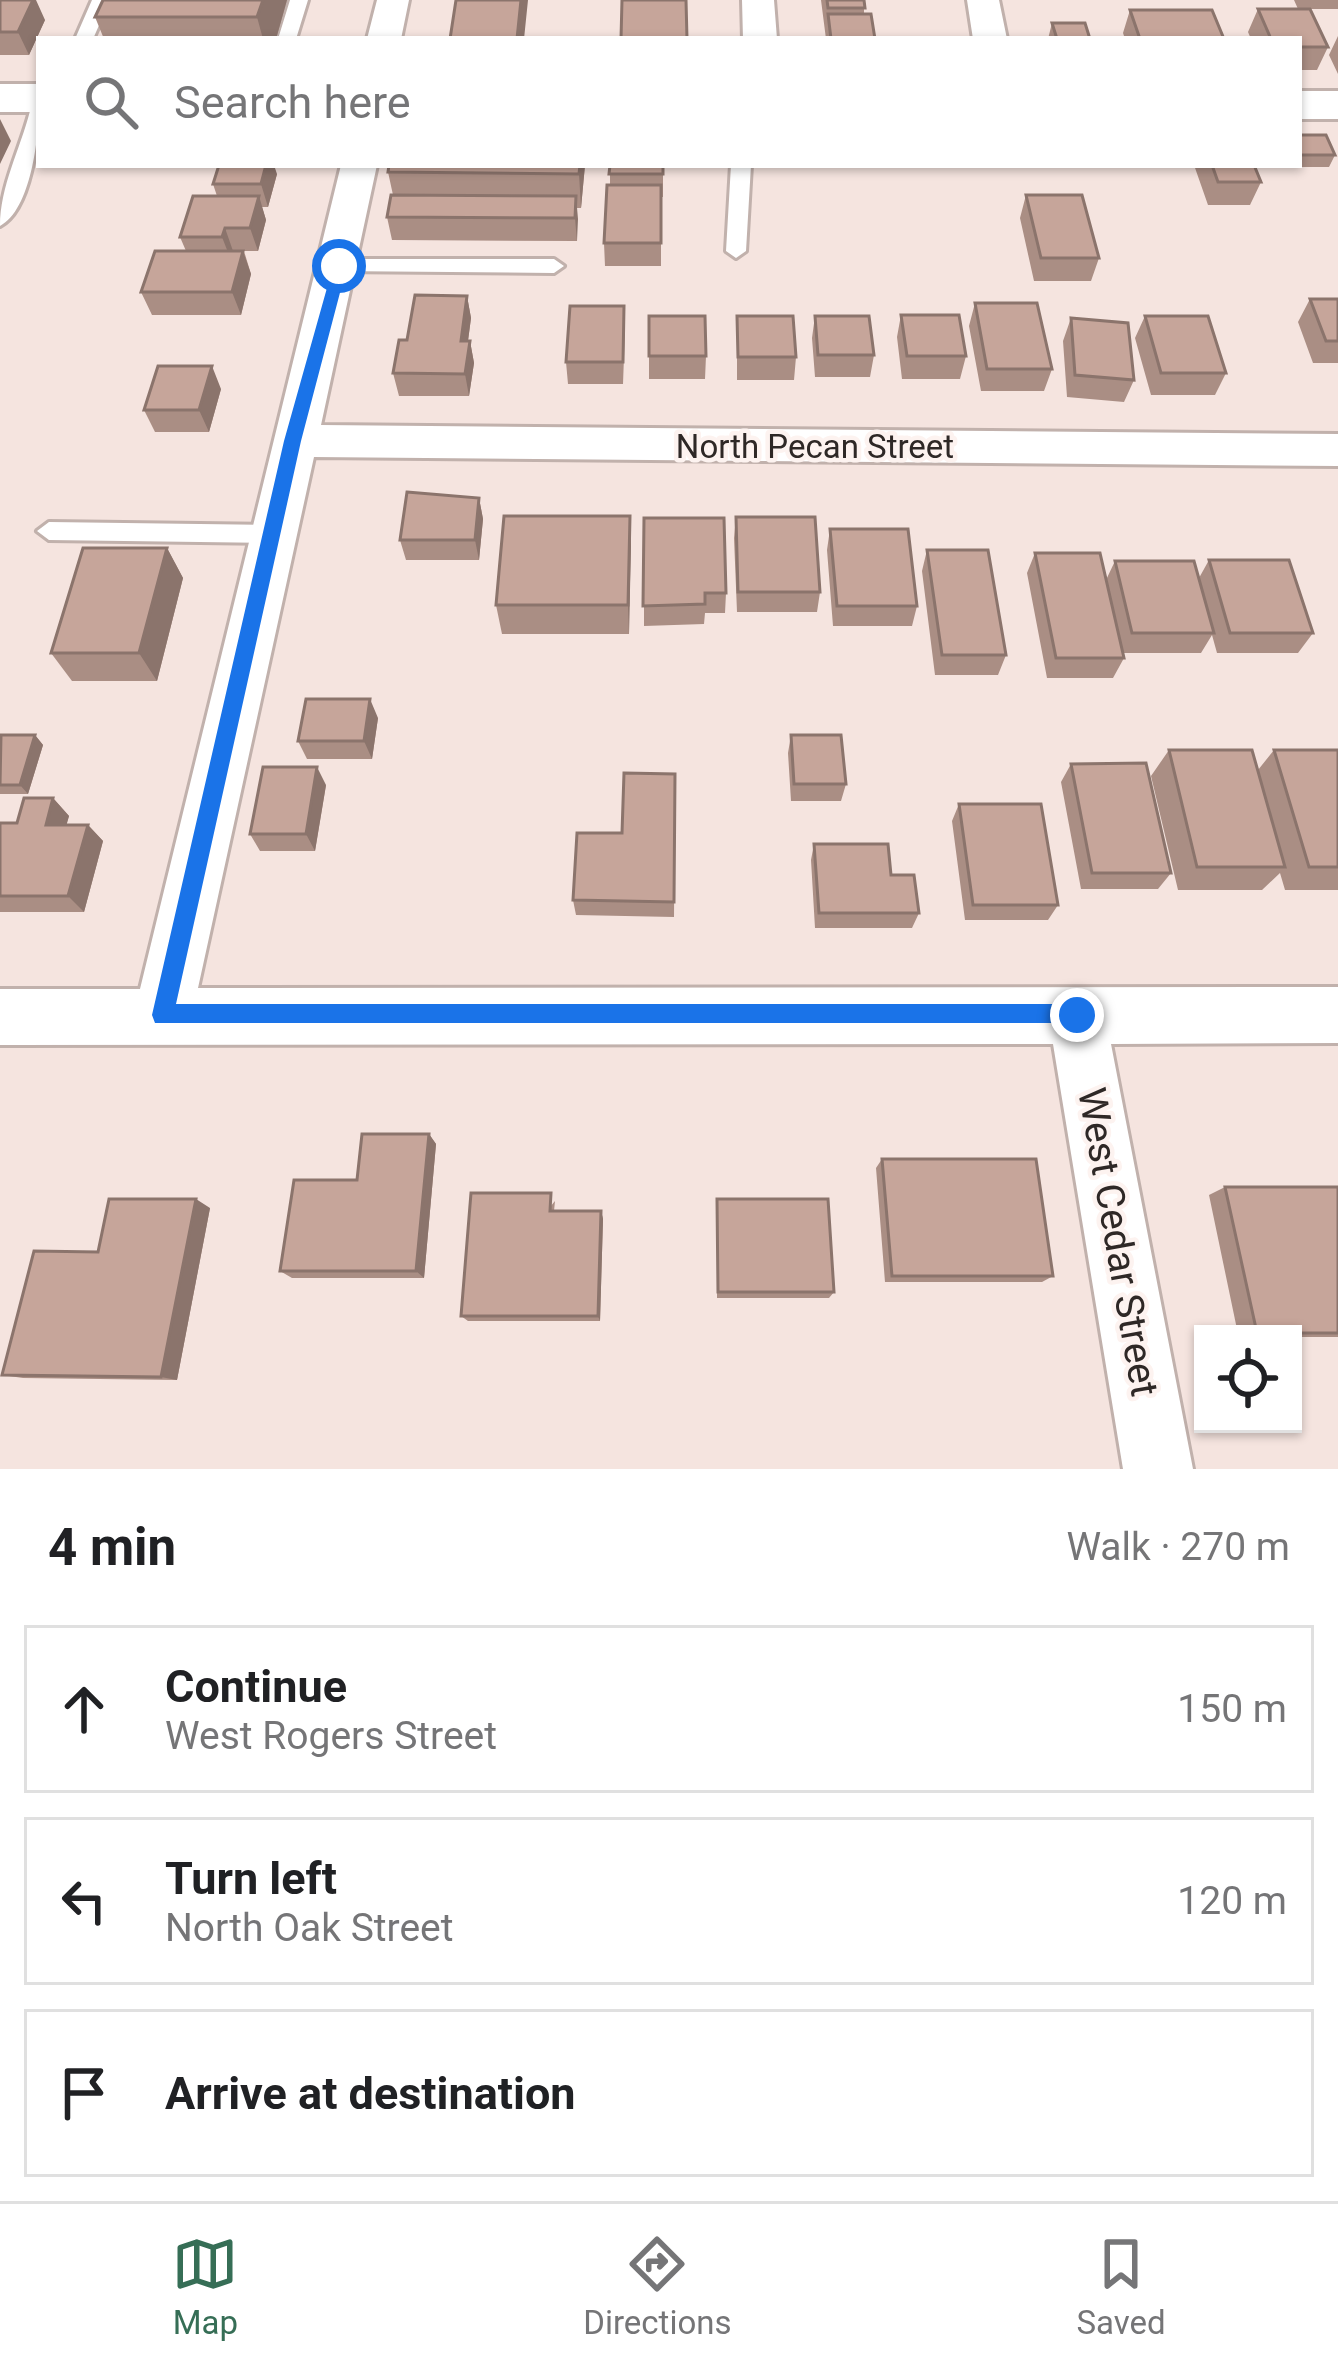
<!DOCTYPE html>
<html lang="en">
<head>
<meta charset="utf-8">
<style>
  :root { --surface:#fff; --page:#f2f2f2; --text:#202124; --muted:#757577; --line:#e0e0e0; --accent:#366e56 }
  body { margin:0; font-family:Roboto,sans-serif; background:var(--page); color:var(--text) }
  .controls { position:absolute; right:36px; bottom:36px; display:grid; overflow:hidden; border-radius:0px; box-shadow:0 3px 9px #0004 }
  .controls button { width:108px; height:108px; display:grid; place-items:center; padding:0; border:0; border-bottom:3px solid var(--line); background:var(--surface); color:var(--text); font:60px sans-serif }
  .stop { position:absolute; width:36px; height:36px; margin:-27px; border:9px solid #1a73e8; border-radius:50%; background:#fff }
  .stop.end { background:#1a73e8; border-color:#fff; box-shadow:0 3px 12px #0008 }
  .list { margin:0; padding:0; list-style:none }
  h2 { display:flex; justify-content:space-between; align-items:center; height:156px; margin:0; padding:0 48px; font-size:51px }
  h2 small { font-size:39px; font-weight:400; color:var(--muted) }
  .list li { display:grid; grid-template-columns:78px 1fr auto; gap:36px; align-items:center; box-sizing:border-box; height:168px; margin:0 24px 24px; padding:0 24px; border:3px solid var(--line); border-radius:0px }
  .list b { display:block; font-size:45px; white-space:nowrap }
  .list p { margin:0; font-size:39px; white-space:nowrap; color:var(--muted) }
  .list em { font-size:39px; font-style:normal; color:var(--muted) }
  .icon { flex:none; width:66px; height:66px; fill:none; stroke:currentColor; stroke-width:2; stroke-linecap:round; stroke-linejoin:round }
  .map { position:relative; flex:none; width:1338px; height:1469px; overflow:hidden }
  .search { position:absolute; background:var(--surface); box-shadow:0 3px 9px #0004; left:36px; right:36px; top:36px; height:132px; display:flex; align-items:center; gap:30px; box-sizing:border-box; padding:0 42px; border-radius:0px; color:var(--muted); font-size:45px }
  .sheet { height:732px; background:var(--surface) }
  nav { display:flex; justify-content:space-around; align-items:center; box-sizing:border-box; height:168px; border-top:3px solid var(--line); background:var(--surface); font-size:33px; color:var(--muted) }
  nav a { display:grid; justify-items:center; gap:6px }
  nav .on { color:var(--accent) }
  .map>svg:first-child { display:block }
</style>
</head>
<body>
<div class="map">
<svg width="1338" height="1469" viewBox="0 0 1338 1469">
  <rect width="100%" height="100%" fill="#f5e4df"/>
  <g fill="none" stroke-linecap="round" stroke-linejoin="round">
    <defs>
      <path id="service" d="M 92,0 L 110,0 L 93,39 L 75,39 Z
        M 290,0 L 308,0 L 296,39 L 278,39 Z
        M 39,105 C 39,137 31,210 0,226 C 0,186 20,150 30,111 Z
        M 731,165 L 751,165 L 746,251 L 736,258 L 726,251 Z
        M 339,259 L 554,259 L 564,266 L 554,273 L 332,271 L 329,266 Z
        M 49,522 L 272,525 L 284,534 L 272,543 L 49,540 L 37,531 Z"/>
      <path id="minor" d="M 377,0 L 409,0 L 401,39 L 367,39 Z
        M 742,0 L 774,0 L 777,39 L 743,39 Z
        M 967,0 L 999,0 L 1007,39 L 973,39 Z
        M 341,165 L 377,165 L 321,425 L 1338,434 L 1338,466 L 314,457 L 198,988 L 1338,987 L 1338,1043 L 1111,1044 L 1193,1469 L 1123,1469 L 1053,1044 L 0,1045 L 0,989 L 140,989 Z"/>
      <path id="secondary" d="M 0,84 L 39,84 L 39,112 L 0,112 Z
        M 1299,91 L 1338,91 L 1338,119 L 1299,119 Z"/>
    </defs>
    <use href="#service" stroke="#c1b1ac" stroke-width="6"/>
    <use href="#minor" stroke="#c1b1ac" stroke-width="6"/>
    <use href="#secondary" stroke="#c1b1ac" stroke-width="6"/>
    <use href="#service" fill="#fff" fill-rule="evenodd"/>
    <use href="#minor" fill="#fff" fill-rule="evenodd"/>
    <use href="#secondary" fill="#fff" fill-rule="evenodd"/>
  </g>
  <path fill="#aa8e84" d="M 0,0 L 45,20 L 29,55 L 0,55 Z
    M 287,0 L 276,39 L 104,39 L 95,17 Z
    M 821,0 L 864,0 L 864,14 L 875,39 L 826,39 Z
    M 1294,0 L 1338,0 L 1338,9 L 1298,9 Z
    M 1258,9 L 1328,47 L 1317,70 L 1299,70 L 1299,39 L 1251,39 L 1248,32 Z
    M 1130,10 L 1224,39 L 1125,39 L 1123,33 Z
    M 1052,23 L 1090,39 L 1048,39 Z
    M 1338,36 L 1338,74 L 1329,55 Z
    M 1299,135 L 1335,155 L 1329,167 L 1285,167 L 1284,165 L 1299,165 Z
    M 585,165 L 581,208 L 577,208 L 577,241 L 392,240 L 387,217 L 393,195 L 388,172 Z
    M 610,165 L 663,165 L 663,197 L 661,197 L 661,266 L 605,266 L 604,243 L 610,185 Z
    M 1194,165 L 1254,165 L 1261,182 L 1250,205 L 1208,205 Z
    M 277,174 L 268,207 L 262,207 L 266,220 L 258,251 L 244,251 L 251,274 L 241,315 L 152,315 L 141,292 L 186,251 L 180,237 L 217,196 L 213,184 Z
    M 1026,195 L 1099,258 L 1091,281 L 1034,281 L 1020,218 Z
    M 467,296 L 471,318 L 468,341 L 470,341 L 474,363 L 469,396 L 399,396 L 393,373 L 407,340 Z
    M 1310,299 L 1338,299 L 1338,363 L 1313,363 L 1298,322 Z
    M 975,303 L 1052,369 L 1044,391 L 981,391 L 969,326 Z
    M 901,315 L 966,356 L 960,379 L 902,379 L 897,337 Z
    M 649,316 L 706,356 L 705,379 L 649,379 Z
    M 737,316 L 796,357 L 794,380 L 737,380 Z
    M 815,316 L 874,355 L 870,377 L 815,377 L 812,338 Z
    M 1145,316 L 1226,373 L 1215,395 L 1151,395 L 1135,338 Z
    M 1071,318 L 1134,380 L 1124,402 L 1067,397 L 1063,341 Z
    M 625,329 L 623,384 L 568,384 L 566,362 Z
    M 221,389 L 209,432 L 155,432 L 144,410 Z
    M 479,498 L 483,519 L 479,560 L 406,560 L 400,540 Z
    M 630,516 L 629,634 L 502,634 L 496,605 Z
    M 736,517 L 820,592 L 817,612 L 737,612 L 734,538 Z
    M 644,518 L 726,593 L 725,613 L 705,613 L 704,624 L 644,626 Z
    M 830,529 L 917,606 L 912,626 L 833,626 L 827,550 Z
    M 167,548 L 183,578 L 157,681 L 72,681 L 51,653 Z
    M 927,550 L 1006,655 L 998,675 L 935,675 L 922,571 Z
    M 1035,553 L 1106,580 L 1115,561 L 1199,578 L 1209,560 L 1313,633 L 1298,653 L 1217,653 L 1212,635 L 1201,653 L 1123,653 L 1124,658 L 1113,678 L 1047,678 L 1027,573 Z
    M 378,718 L 372,759 L 307,759 L 298,741 Z
    M 35,735 L 43,745 L 28,794 L 0,794 L 0,737 Z
    M 791,735 L 846,784 L 841,801 L 791,801 L 788,753 Z
    M 1169,750 L 1258,770 L 1274,750 L 1338,750 L 1338,890 L 1285,890 L 1280,873 L 1262,890 L 1178,890 L 1151,776 Z
    M 1071,764 L 1171,873 L 1158,889 L 1081,889 L 1061,782 Z
    M 675,774 L 674,917 L 576,915 L 573,900 L 622,833 Z
    M 326,785 L 315,851 L 260,851 L 250,834 Z
    M 53,798 L 69,816 L 66,825 L 88,825 L 103,841 L 84,912 L 0,912 L 0,823 L 17,823 Z
    M 959,804 L 1058,905 L 1048,920 L 965,920 L 952,821 Z
    M 814,844 L 891,875 L 919,913 L 912,928 L 815,928 L 811,860 Z
    M 429,1134 L 436,1144 L 424,1278 L 292,1278 L 280,1271 Z
    M 882,1159 L 1053,1276 L 1042,1282 L 885,1282 L 876,1168 Z
    M 1225,1187 L 1338,1187 L 1338,1337 L 1293,1337 L 1293,1334 L 1238,1334 L 1209,1195 Z
    M 717,1199 L 834,1292 L 829,1298 L 717,1298 Z
    M 555,1201 L 554,1211 L 601,1211 L 603,1219 L 600,1321 L 468,1321 L 461,1316 Z
    M 210,1208 L 177,1380 L 23,1378 L 2,1375 L 98,1252 Z"/>
  <path fill="#8b746c" d="M 33,0 L 36,0 L 45,20 L 29,55 L 18,32 Z
    M 263,0 L 287,0 L 276,39 L 263,39 L 257,17 Z
    M 521,0 L 528,0 L 524,39 L 517,39 Z
    M 0,119 L 11,141 L 0,164 Z
    M 266,165 L 274,165 L 277,174 L 268,207 L 261,184 Z
    M 580,165 L 585,165 L 581,208 L 579,174 Z
    M 259,196 L 266,220 L 258,251 L 250,228 Z
    M 576,196 L 578,219 L 577,241 L 575,218 Z
    M 225,228 L 233,251 L 231,260 L 222,237 Z
    M 243,251 L 251,274 L 241,315 L 232,292 Z
    M 467,296 L 471,318 L 465,363 L 461,341 Z
    M 470,341 L 474,363 L 469,396 L 465,374 Z
    M 212,366 L 221,389 L 209,432 L 199,410 Z
    M 479,498 L 483,519 L 479,560 L 475,540 Z
    M 630,516 L 631,546 L 629,634 L 628,605 Z
    M 167,548 L 183,578 L 157,681 L 139,653 Z
    M 370,699 L 378,718 L 372,759 L 364,741 Z
    M 35,735 L 43,745 L 28,794 L 20,785 Z
    M 317,767 L 326,785 L 315,851 L 306,834 Z
    M 53,798 L 69,816 L 62,841 L 46,825 Z
    M 88,825 L 103,841 L 84,912 L 68,896 Z
    M 429,1134 L 436,1144 L 424,1278 L 416,1271 Z
    M 196,1199 L 210,1208 L 177,1380 L 161,1377 Z
    M 601,1211 L 603,1219 L 600,1321 L 598,1316 Z"/>
  <path fill="#c6a59a" stroke="#8b746c" stroke-width="3" d="M 0,0 L 33,0 L 18,32 L 0,32 Z
    M 103,0 L 263,0 L 257,17 L 95,17 Z
    M 456,0 L 521,0 L 517,39 L 450,39 Z
    M 622,0 L 686,0 L 687,39 L 621,39 Z
    M 827,0 L 864,0 L 865,8 L 828,8 Z
    M 1258,9 L 1310,9 L 1328,47 L 1299,47 L 1299,39 L 1271,39 Z
    M 1130,10 L 1212,10 L 1224,39 L 1140,39 Z
    M 828,14 L 871,14 L 875,39 L 831,39 Z
    M 1052,23 L 1085,23 L 1090,39 L 1057,39 Z
    M 1299,135 L 1326,135 L 1335,155 L 1299,155 Z
    M 219,165 L 266,165 L 261,184 L 213,184 Z
    M 389,165 L 580,165 L 579,174 L 388,172 Z
    M 610,165 L 663,165 L 663,174 L 609,174 Z
    M 1212,165 L 1254,165 L 1261,182 L 1218,182 Z
    M 607,185 L 661,185 L 661,243 L 604,243 Z
    M 391,195 L 576,196 L 575,218 L 387,217 Z
    M 1026,195 L 1082,195 L 1099,258 L 1041,258 Z
    M 193,196 L 259,196 L 250,228 L 225,228 L 222,237 L 180,237 Z
    M 155,251 L 243,251 L 232,292 L 141,292 Z
    M 415,295 L 467,296 L 461,341 L 470,341 L 465,374 L 393,373 L 399,340 L 407,340 Z
    M 1310,299 L 1338,299 L 1338,341 L 1326,341 Z
    M 975,303 L 1037,303 L 1052,369 L 987,369 Z
    M 570,306 L 624,306 L 623,362 L 566,362 Z
    M 901,315 L 959,315 L 966,356 L 907,356 Z
    M 649,316 L 705,316 L 706,356 L 649,356 Z
    M 737,316 L 793,316 L 796,357 L 738,357 Z
    M 815,316 L 869,316 L 874,355 L 818,355 Z
    M 1145,316 L 1208,316 L 1226,373 L 1161,373 Z
    M 1071,318 L 1128,323 L 1134,380 L 1075,375 Z
    M 158,366 L 212,366 L 199,410 L 144,410 Z
    M 407,492 L 479,498 L 475,540 L 400,540 Z
    M 504,516 L 630,516 L 628,605 L 496,605 Z
    M 736,517 L 815,517 L 820,592 L 738,592 Z
    M 644,518 L 724,518 L 726,593 L 705,593 L 705,604 L 643,606 Z
    M 830,529 L 908,529 L 917,606 L 837,606 Z
    M 83,548 L 167,548 L 139,653 L 51,653 Z
    M 927,550 L 988,550 L 1006,655 L 942,655 Z
    M 1035,553 L 1100,553 L 1124,658 L 1056,658 Z
    M 1209,560 L 1289,560 L 1313,633 L 1230,633 Z
    M 1115,561 L 1194,561 L 1214,633 L 1132,633 Z
    M 306,699 L 370,699 L 364,741 L 298,741 Z
    M 1,735 L 35,735 L 20,785 L 0,785 Z
    M 791,735 L 841,735 L 846,784 L 794,784 Z
    M 1169,750 L 1252,750 L 1285,867 L 1197,867 Z
    M 1274,750 L 1338,750 L 1338,867 L 1309,867 Z
    M 1146,763 L 1171,873 L 1092,873 L 1071,764 Z
    M 263,767 L 317,767 L 306,834 L 250,834 Z
    M 624,773 L 675,774 L 674,902 L 573,900 L 577,833 L 622,833 Z
    M 24,798 L 53,798 L 46,825 L 88,825 L 68,896 L 0,896 L 0,823 L 17,823 Z
    M 959,804 L 1041,804 L 1058,905 L 973,905 Z
    M 814,844 L 888,844 L 891,875 L 914,875 L 919,913 L 819,913 Z
    M 362,1134 L 429,1134 L 416,1271 L 280,1271 L 294,1180 L 357,1180 Z
    M 882,1159 L 1036,1159 L 1053,1276 L 892,1276 Z
    M 1225,1187 L 1338,1187 L 1338,1333 L 1257,1333 Z
    M 471,1193 L 551,1193 L 550,1211 L 601,1211 L 598,1316 L 461,1316 Z
    M 109,1199 L 196,1199 L 161,1377 L 2,1375 L 34,1251 L 98,1252 Z
    M 717,1199 L 828,1199 L 834,1292 L 718,1292 Z"/>
  <path fill="#1a73e8" d="M 334,263 L 347,266 L 301,441 L 176,1004 L 1077,1004 L 1088,1015 L 1085,1023 L 155,1023 L 152,1015 L 284,441 Z"/>
  <g text-anchor="middle" dominant-baseline="central" stroke-width="9" stroke-linejoin="round" paint-order="stroke">
    <g font-size="33" fill="#2e2826" stroke="#fdf3f0">
      <text x="815" y="446">North Pecan Street</text>
    </g>
    <g font-size="39" fill="#2e2826" stroke="#fdf3f0">
      <text transform="translate(1118 1242) rotate(80)">West Cedar Street</text>
    </g>
  </g>
</svg>
<div class="controls">
<button><svg class="icon" aria-label="locate" viewBox="0 0 24 24"><circle cx="12" cy="12" r="6"/><path d="M12 2v4M12 18v4M2 12h4M18 12h4"/></svg></button>
</div>
<div class="stop" style="left:339px;top:266px"></div>
<div class="stop end" style="left:1077px;top:1015px"></div>
<div class="search"><svg class="icon" aria-label="search" viewBox="0 0 24 24"><circle cx="10" cy="10" r="6"/><path d="M15 15l6 6"/></svg>Search here</div>
</div>
<section class="sheet">
<h2>4 min<small>Walk · 270 m</small></h2>
<ul class="list">
<li><svg class="icon" aria-label="ahead" viewBox="0 0 24 24"><path d="M12 20V5M6 11l6-6 6 6"/></svg><div><b>Continue</b><p>West Rogers Street</p></div><em>150 m</em></li>
<li><svg class="icon" aria-label="left" viewBox="0 0 24 24"><path d="M17 20v-9H6M10 6l-5 5 5 5"/></svg><div><b>Turn left</b><p>North Oak Street</p></div><em>120 m</em></li>
<li><svg class="icon" aria-label="arrive" viewBox="0 0 24 24"><path d="M6 21V4h12l-3 4 3 4H6"/></svg><div><b>Arrive at destination</b></div></li>
</ul>
</section>
<nav>
<a class="on"><svg class="icon" aria-label="map" viewBox="0 0 24 24"><path d="M3 6l6-2 6 2 6-2v14l-6 2-6-2-6 2zM9 4v14M15 6v14"/></svg>Map</a>
<a><svg class="icon" aria-label="directions" viewBox="0 0 24 24"><path d="M12 3l9 9-9 9-9-9zM9 14v-3h6M13 9l2 2-2 2"/></svg>Directions</a>
<a><svg class="icon" aria-label="saved" viewBox="0 0 24 24"><path d="M7 4h10v16l-5-4-5 4z"/></svg>Saved</a>
</nav>
</body>
</html>
